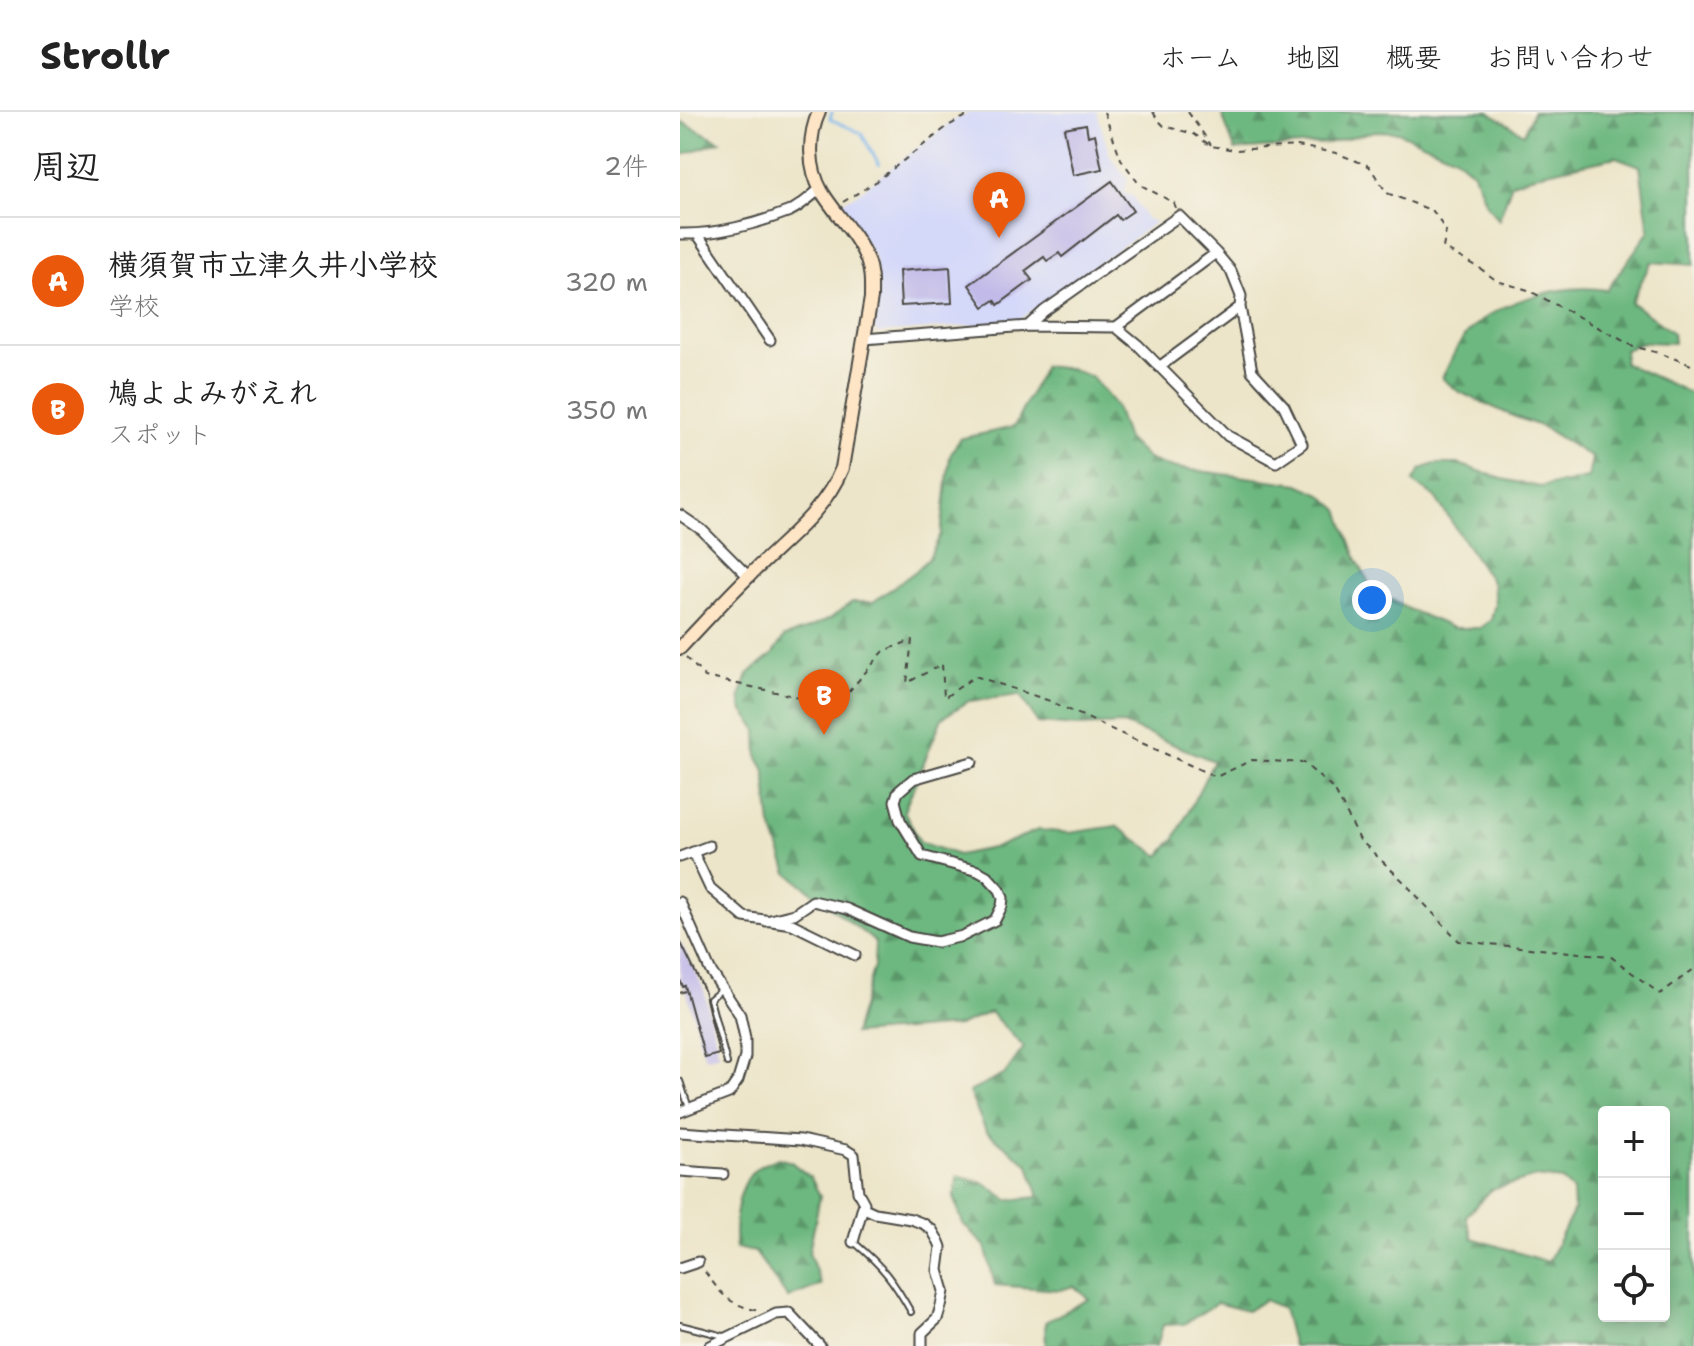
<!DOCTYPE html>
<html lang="ja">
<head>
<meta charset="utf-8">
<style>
  :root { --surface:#fff; --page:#f2f2f2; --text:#222; --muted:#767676; --line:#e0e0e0; --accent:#ea580c }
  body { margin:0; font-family:"Shantell Sans","Klee One",sans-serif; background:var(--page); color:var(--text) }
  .controls { position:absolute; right:24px; bottom:24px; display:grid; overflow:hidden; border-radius:8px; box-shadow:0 4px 20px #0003 }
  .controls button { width:72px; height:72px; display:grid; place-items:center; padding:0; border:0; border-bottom:2px solid var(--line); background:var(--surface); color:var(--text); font:40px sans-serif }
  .you { position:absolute; left:692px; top:488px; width:28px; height:28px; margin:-20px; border:6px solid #fff; border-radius:50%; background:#1a73e8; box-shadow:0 0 0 12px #1a73e833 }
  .badge { display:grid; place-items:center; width:52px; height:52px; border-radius:50%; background:var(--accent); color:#fff; font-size:26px; font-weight:700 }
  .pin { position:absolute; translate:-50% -66px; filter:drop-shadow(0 2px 4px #0008) }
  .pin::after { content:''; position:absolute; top:42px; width:28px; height:24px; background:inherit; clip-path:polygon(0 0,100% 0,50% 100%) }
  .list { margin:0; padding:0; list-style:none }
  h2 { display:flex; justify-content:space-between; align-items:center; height:104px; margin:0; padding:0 32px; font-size:34px }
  h2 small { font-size:26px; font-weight:400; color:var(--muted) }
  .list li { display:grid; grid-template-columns:52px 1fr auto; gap:24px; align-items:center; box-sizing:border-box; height:128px; padding:0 32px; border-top:2px solid var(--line) }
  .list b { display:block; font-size:30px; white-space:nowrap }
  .list p { margin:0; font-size:26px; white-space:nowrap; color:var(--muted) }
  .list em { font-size:26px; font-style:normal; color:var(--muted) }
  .icon { flex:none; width:44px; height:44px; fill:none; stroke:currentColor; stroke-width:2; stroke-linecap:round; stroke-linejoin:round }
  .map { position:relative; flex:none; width:1014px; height:1234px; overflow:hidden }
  header { display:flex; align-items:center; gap:48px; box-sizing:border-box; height:112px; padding:0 40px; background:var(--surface); border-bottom:2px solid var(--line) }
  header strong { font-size:38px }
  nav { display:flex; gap:44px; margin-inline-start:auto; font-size:28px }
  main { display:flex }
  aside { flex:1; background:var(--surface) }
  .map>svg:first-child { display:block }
</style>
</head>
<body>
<header>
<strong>Strollr</strong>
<nav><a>ホーム</a><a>地図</a><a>概要</a><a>お問い合わせ</a></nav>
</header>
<main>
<aside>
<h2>周辺<small>2件</small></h2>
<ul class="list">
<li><span class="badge">A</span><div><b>横須賀市立津久井小学校</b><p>学校</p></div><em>320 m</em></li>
<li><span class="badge">B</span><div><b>鳩よよみがえれ</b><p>スポット</p></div><em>350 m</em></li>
</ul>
</aside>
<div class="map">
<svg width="1014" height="1234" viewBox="0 0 1014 1234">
  <defs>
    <pattern id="forest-firs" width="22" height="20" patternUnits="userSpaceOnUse" patternTransform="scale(2)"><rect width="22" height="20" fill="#6db880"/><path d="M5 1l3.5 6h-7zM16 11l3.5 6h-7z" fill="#5a9669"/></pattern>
  </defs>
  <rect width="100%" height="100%" fill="#f7f3e8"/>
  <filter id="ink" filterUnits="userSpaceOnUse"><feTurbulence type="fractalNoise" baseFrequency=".0125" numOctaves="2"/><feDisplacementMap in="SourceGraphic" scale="16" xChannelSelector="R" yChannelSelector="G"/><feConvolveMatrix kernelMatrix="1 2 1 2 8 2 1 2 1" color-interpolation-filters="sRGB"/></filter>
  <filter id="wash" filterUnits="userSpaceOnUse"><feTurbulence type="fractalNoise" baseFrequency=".006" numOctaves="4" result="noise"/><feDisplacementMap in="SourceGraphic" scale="32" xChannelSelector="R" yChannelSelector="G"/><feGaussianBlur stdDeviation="1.8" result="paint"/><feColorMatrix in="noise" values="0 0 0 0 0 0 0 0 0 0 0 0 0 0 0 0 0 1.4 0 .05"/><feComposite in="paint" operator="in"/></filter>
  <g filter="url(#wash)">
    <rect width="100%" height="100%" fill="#ece5c9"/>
    <path fill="#d4d8f9" d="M 291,0 L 417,0 L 430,44 L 448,67 L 443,81 L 453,84 L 466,107 L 476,110 L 336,210 L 198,221 L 192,213 L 199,177 L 193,141 L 159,91 L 174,84 L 273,9 Z"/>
    <path fill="url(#forest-firs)" stroke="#4c7256" stroke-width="2" fill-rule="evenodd" d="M 541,0 L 809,0 L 844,22 L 853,0 L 1014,0 L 1014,153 L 971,150 L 951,190 L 993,221 L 994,231 L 964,230 L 945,238 L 944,251 L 1014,283 L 1014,1234 L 613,1234 L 603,1196 L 584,1188 L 567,1199 L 537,1191 L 504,1212 L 483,1213 L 477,1234 L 366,1234 L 365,1210 L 409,1187 L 394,1174 L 380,1178 L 315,1173 L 305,1134 L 283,1112 L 274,1086 L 278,1064 L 306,1072 L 328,1088 L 359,1085 L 349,1053 L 306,1019 L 289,980 L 324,963 L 344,935 L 310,900 L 278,914 L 174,922 L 194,854 L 195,830 L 108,761 L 91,713 L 86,670 L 86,660 L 78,646 L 77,617 L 63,599 L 60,584 L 69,561 L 92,543 L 104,525 L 127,517 L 151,506 L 172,490 L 193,490 L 236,459 L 249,446 L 261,422 L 270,344 L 279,327 L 334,315 L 364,254 L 391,257 L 412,265 L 435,293 L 447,327 L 468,347 L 488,355 L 619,372 L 641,382 L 659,398 L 676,446 L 692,477 L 730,498 L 773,516 L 800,516 L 811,508 L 815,492 L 813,472 L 755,385 L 733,370 L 741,357 L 755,352 L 779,352 L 822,367 L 860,375 L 908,366 L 912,346 L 863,315 L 833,304 L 779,280 L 762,266 C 769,254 774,238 783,227 C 812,189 881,171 927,178 L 969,119 L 960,54 L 936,45 L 862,61 L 832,71 L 819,108 L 806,92 L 794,61 L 775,45 L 718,20 L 695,19 L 648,31 L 555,38 ZM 340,583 L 358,611 L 398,614 L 443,612 L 534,649 L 495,726 L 480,744 L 436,714 L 389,721 L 358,718 L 317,735 L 278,743 L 240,730 L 224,699 L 262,606 L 289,589 ZM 924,1000 L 984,1000 L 984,1204 L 924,1204 ZM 856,1065 L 882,1068 L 893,1079 L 894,1098 L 868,1150 L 792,1126 L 786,1104 L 811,1078 Z
      M 0,9 L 40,29 L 2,43 L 0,45 Z
      M 98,1046 L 111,1050 L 131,1066 L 140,1084 L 129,1140 L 141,1173 L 108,1186 L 75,1140 L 56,1136 C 53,1110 57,1069 80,1054 C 85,1051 93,1049 98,1046 Z"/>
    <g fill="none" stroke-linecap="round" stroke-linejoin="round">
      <path stroke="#7ab5eb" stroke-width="3" d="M 152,0 L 150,7 L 181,21 L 199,52"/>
    </g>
    <g id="blocks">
      <path fill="#c2bbe9" d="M 406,12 L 408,24 L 415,22 L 422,57 L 393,63 L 384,16 Z
        M 432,69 L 453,99 L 440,108 L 436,103 L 382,145 L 379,141 L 367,149 L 364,145 L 345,159 L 352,168 L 318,193 L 315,188 L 304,195 L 289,173 Z
        M 270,155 L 272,191 L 221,194 L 219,159 Z
        M 0,829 L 24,878 L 39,942 L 25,946 L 5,874 L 3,875 L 0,868 Z"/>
    </g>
  </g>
  <g filter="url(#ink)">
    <use href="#blocks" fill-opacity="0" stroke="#484743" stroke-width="2"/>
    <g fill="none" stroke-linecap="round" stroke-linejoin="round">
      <defs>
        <path id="lane" d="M 42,877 L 30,887 L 47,951
          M 0,969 L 9,996
          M 175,1131 C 203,1155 213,1168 231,1200
          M 0,1213 L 44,1224"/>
        <path id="street" d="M 0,122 C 35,123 77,112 110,99 C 121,94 131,84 140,77
          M 18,123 L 90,228
          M 348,214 L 364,199 L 499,104 L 536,141 L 551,159 L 561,184 L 560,195 L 572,259 L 604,294 L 622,332 L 596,350 L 548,324 L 458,233 L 436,215
          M 184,227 L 348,214 L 436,215 L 536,141
          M 479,255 L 560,195
          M 0,403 L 22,418 L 68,464
          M 13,740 L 30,776 L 64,805 L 112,812 L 175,843
          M 0,745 L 29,734
          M 0,790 L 30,858 L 60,903 L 65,926 L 65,945 L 58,968 L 49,981 L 0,1000
          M 86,809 L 114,802 L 133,789 L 167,797 L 229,825 L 257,830 L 283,824 L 315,808 L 322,794 L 323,786 L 320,778 L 307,764 L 298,759 L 242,744 L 220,708 L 215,689 L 218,680 L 233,667 L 292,650
          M 0,1020 L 121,1028 L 166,1038 L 174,1043 L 178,1080 L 184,1091 L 173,1130
          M 0,1059 L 43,1062
          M 184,1096 L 195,1101 L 231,1107 L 244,1112 L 252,1118 L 259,1130 L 261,1135 L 258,1158 L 264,1179 L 261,1194 L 257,1207 L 242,1221 L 242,1234
          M 0,1156 L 18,1150
          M 30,1234 L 96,1202 L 109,1201 L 140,1234"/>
        <path id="secondary" d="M 0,536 C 23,512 45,487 69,464 C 102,430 144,401 162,356 L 191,186 C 191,173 192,161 187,148 C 177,122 156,103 142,80 C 128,56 128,24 139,0"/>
      </defs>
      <use href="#lane" stroke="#484743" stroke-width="8"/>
      <use href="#street" stroke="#484743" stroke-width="13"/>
      <use href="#secondary" stroke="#484743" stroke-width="16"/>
      <path stroke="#484743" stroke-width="2" stroke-dasharray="6 6" stroke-linecap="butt" d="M 424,0 L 441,47 L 459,72 L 494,91 L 496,96
        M 473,0 L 478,8 L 484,14 L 514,22 L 531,34 L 555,38 L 617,34 L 656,41 L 689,54 L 707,81 L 753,99 L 766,119 L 763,136 L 801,157 L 817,169 L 848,178 L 953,234 L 982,242 L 1014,254
        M 508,0 L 531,33
        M 163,90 L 197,69 L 268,14 L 294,0
        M 6,545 L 25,565 L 157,593 L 204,539 L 232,528 L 227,571 L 262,552 L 264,586 L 295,564 L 370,589 L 536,665 L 572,648 L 624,651 L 655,679 L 680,728 L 722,768 L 779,829 L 930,844 L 980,882 L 1014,857
        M 0,881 L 5,879
        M 25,1160 C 43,1184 48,1192 79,1199"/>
      <use href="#lane" stroke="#fff" stroke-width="4"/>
      <use href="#street" stroke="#fff" stroke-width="9"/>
      <use href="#secondary" stroke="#fde5c5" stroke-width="12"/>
    </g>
  </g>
</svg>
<div class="controls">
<button>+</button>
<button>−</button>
<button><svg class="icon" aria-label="locate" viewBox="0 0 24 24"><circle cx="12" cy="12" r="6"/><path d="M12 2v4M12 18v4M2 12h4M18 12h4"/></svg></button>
</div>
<div class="you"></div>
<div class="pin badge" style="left:319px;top:126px">A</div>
<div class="pin badge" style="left:144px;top:623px">B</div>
</div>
</main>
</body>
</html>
